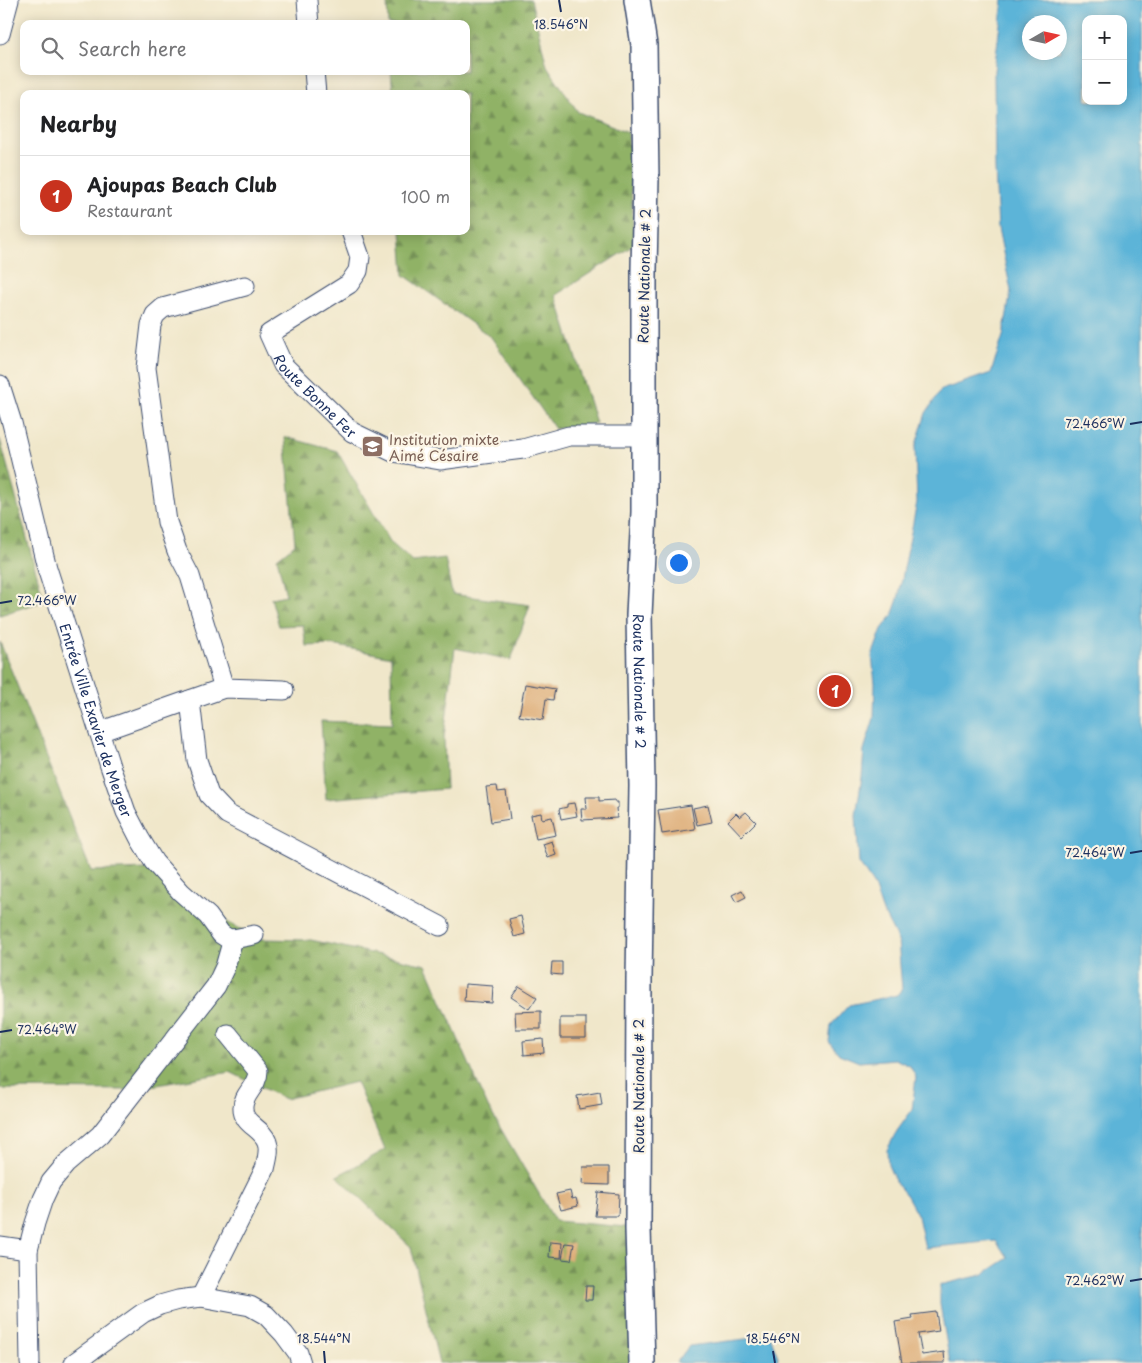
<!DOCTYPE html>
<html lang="en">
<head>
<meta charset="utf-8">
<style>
  :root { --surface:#fff; --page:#f2f2f2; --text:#202124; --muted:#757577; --line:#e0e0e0; --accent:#c8321e }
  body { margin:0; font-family:"Playpen Sans",sans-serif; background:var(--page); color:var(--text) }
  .controls { position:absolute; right:15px; top:15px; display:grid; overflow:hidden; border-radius:10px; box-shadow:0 2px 12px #0003 }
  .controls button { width:45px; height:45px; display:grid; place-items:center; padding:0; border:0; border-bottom:1px solid var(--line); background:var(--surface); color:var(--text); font:25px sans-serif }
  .compass { position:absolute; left:1022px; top:15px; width:45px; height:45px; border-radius:50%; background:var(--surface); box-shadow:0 2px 12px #0003; rotate:81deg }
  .you { position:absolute; left:678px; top:562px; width:18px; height:18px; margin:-12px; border:4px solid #fff; border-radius:50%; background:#1a73e8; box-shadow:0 0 0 8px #1a73e833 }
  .badge { display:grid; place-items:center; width:32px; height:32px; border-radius:50%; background:var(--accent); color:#fff; font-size:16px; font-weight:700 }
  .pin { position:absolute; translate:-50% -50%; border:2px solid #fff; box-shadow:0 1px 5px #0006 }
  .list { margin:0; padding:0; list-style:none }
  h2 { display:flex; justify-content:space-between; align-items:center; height:65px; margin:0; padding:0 20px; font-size:21px }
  h2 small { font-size:16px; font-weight:400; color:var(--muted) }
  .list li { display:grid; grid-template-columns:32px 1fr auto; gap:15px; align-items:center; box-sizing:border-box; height:80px; padding:0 20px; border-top:1px solid var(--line) }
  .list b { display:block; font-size:19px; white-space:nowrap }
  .list p { margin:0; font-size:16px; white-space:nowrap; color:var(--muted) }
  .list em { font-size:16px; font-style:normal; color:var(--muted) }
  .icon { flex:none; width:28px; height:28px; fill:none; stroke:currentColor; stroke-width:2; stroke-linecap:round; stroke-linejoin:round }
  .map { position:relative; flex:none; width:1142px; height:1363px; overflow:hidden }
  .search { position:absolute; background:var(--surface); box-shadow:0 2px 12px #0003; left:20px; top:20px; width:450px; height:55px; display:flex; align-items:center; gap:12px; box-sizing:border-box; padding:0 18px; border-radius:10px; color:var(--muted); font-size:19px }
  .panel { position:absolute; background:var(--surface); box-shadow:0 2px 12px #0003; left:20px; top:90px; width:450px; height:145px; border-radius:10px }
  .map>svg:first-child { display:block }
</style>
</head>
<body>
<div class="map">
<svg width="1142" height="1363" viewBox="0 0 1142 1363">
  <defs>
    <pattern id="forest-firs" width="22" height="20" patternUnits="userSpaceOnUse" patternTransform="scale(1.25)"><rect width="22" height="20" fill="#90b266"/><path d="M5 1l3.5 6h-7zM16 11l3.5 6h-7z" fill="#759157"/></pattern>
  </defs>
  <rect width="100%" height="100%" fill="#fcf5e5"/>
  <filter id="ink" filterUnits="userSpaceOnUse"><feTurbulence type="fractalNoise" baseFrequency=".02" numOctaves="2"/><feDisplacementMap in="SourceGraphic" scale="10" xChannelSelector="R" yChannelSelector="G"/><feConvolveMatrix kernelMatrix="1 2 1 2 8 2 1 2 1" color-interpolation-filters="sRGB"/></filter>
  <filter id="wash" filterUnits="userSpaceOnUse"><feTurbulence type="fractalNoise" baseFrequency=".0096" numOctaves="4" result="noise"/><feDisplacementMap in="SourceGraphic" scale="20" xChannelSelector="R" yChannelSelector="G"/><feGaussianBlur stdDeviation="1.12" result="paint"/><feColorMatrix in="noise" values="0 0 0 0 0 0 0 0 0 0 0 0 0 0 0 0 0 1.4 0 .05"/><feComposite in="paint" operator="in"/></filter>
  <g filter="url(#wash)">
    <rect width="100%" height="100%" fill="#f0e7ca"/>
    <path fill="url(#forest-firs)" stroke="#567062" d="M 387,0 L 531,0 L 547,66 L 578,112 L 628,132 L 634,245 L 556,295 L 596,423 L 555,429 L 491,337 L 404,275 L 401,231 L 466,231 L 466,94 L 393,94 L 391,71 L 466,71 L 466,24 L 388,24 Z
      M 285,437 L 337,451 L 391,543 L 413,562 L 445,558 L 452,594 L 530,605 L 511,660 L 455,648 L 444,737 L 446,789 L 326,799 L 321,721 L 392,724 L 391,657 L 333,645 L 306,646 L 303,625 L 279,626 L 271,598 L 286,595 L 277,558 L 295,544 Z
      M 0,439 L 44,601 L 0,615 Z
      M 0,642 L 91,871 L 147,869 L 200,908 L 260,939 L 311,940 L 426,965 L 488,1107 L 555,1221 L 627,1227 L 631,1363 L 439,1363 L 411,1247 L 337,1176 L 385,1150 L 356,1082 L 285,1099 L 230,1072 L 129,1090 L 0,1089 Z"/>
    <path fill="#5bb4d8" stroke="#3b729b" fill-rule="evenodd" d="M 1003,0 L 1142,0 L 1142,1363 L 950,1363 L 940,1304 L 940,1285 L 982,1275 L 1008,1258 L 996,1241 L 925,1248 L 918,1216 L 907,1196 L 896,1183 L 888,1165 L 887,1150 L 897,1131 L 912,1110 L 916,1077 L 910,1066 L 895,1059 L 859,1062 L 839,1054 L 829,1042 L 831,1025 L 849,1005 L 897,995 L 902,989 L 898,941 L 882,910 L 874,886 L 859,863 L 856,815 L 862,777 L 864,750 L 874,718 L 875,683 L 872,656 L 882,629 L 892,616 L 898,599 L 917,502 L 915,448 L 926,413 L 941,390 L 991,373 L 1003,336 L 1011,291 L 998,228 L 995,169 L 994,71 ZM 1086,19 L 1123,19 L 1123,101 L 1086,101 ZM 1030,22 L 1060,22 L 1060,52 L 1030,52 Z
      M 770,1336 L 778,1357 L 776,1363 L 676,1363 L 689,1346 Z"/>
    <g id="blocks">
      <path fill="#deaf7a" d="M 525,684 L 555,689 L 553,700 L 546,699 L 543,720 L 519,716 Z
        M 497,786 L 498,792 L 506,791 L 510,819 L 491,822 L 486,787 Z
        M 586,797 L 599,797 L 599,801 L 615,800 L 615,802 L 618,802 L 618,808 L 616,808 L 617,818 L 582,820 L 581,809 L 587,809 Z
        M 574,803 L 577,816 L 561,819 L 559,809 L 567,807 L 567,804 Z
        M 691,805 L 695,829 L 662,834 L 658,810 Z
        M 708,805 L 712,822 L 697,825 L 693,808 Z
        M 746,812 L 756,822 L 742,836 L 728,821 L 736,813 L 740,817 Z
        M 541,813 L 542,819 L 552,817 L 556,835 L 536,839 L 531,815 Z
        M 552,841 L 556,855 L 548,858 L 543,844 Z
        M 742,890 L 746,897 L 736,902 L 732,895 Z
        M 521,916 L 525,934 L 514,937 L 509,919 Z
        M 552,962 L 562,962 L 562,975 L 551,974 Z
        M 465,984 L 493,986 L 492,1003 L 464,1001 Z
        M 519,986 L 537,997 L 529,1009 L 511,997 Z
        M 541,1011 L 541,1029 L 516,1029 L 515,1012 Z
        M 560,1018 L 586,1018 L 586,1038 L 560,1038 Z
        M 543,1039 L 544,1053 L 524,1055 L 523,1041 Z
        M 600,1092 L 602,1105 L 579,1109 L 577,1096 Z
        M 583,1167 L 609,1167 L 609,1185 L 582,1184 Z
        M 570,1191 L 572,1199 L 576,1198 L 578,1206 L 561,1210 L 556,1194 Z
        M 598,1192 L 619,1194 L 618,1216 L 595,1216 Z
        M 550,1242 L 562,1243 L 561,1258 L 549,1257 Z
        M 565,1243 L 574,1244 L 571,1260 L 562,1259 Z
        M 586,1286 L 593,1286 L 592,1300 L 585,1300 Z
        M 936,1312 L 939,1331 L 918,1334 L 922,1355 L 944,1352 L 945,1363 L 902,1363 L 895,1322 L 913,1319 L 912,1315 Z"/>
    </g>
  </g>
  <g filter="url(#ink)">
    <use href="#blocks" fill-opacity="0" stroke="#3b4b6e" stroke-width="1"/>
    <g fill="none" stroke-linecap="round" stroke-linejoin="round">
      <defs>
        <g id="minor">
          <path d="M 307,0 L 309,24"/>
          <path d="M 0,34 L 9,0"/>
          <path d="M 314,71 L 316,94"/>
          <path id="s1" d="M 351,231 L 360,257 L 358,271 L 349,284 L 269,334 L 283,365 L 352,432 L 393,452 L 440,460 L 523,449 L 569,436 L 643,436"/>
          <path id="s2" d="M 0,385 L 12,423 L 47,568 L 110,766 L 126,812 L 140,839 L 154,862 L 181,892 L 208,916 L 221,934 L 227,938 L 233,939 L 254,935"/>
          <path d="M 224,688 L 190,576 L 177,551 L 167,522 L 146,368 L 151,325 L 155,315 L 163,308 L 245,286"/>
          <path d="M 190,700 L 197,760 L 209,795 L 227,814 L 440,926"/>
          <path d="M 99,732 L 224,688 L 284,690"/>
          <path d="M 0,1246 L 28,1250"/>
          <path d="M 201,1297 L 265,1169 C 267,1160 270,1150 267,1142 C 262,1127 242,1125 243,1107 C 243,1094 258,1086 258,1071 L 228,1034"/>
          <path d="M 30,1363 L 28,1250 L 35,1223 L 43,1199 L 51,1182 L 66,1164 L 100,1135 L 216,986 L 225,967 L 233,939"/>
          <path d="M 74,1363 L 143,1313 L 160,1305 L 178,1300 L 201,1297 L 250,1306 L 266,1315 L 284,1334 L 298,1353 L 301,1363"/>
        </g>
        <g id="major">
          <path id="s3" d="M 637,0 L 644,45 L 646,178 L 644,269 L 644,512 L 639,615 L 642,786 L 639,979 L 638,1229 L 642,1363"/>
        </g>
      </defs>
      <use href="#minor" stroke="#3b4b6e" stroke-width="21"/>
      <use href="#major" stroke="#3b4b6e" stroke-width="28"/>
      <use href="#minor" stroke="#fff" stroke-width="19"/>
      <use href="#major" stroke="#fff" stroke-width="25"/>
    </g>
  </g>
  <path fill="none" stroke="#1b2f5e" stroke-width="2" d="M 559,0 L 561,12M 1130,424 L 1142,422M 0,603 L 12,601M 1130,853 L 1142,851M 0,1032 L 12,1030M 1130,1281 L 1142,1279M 324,1351 L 325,1363M 773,1351 L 775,1363"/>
  <defs>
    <symbol id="school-square" viewBox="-11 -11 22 22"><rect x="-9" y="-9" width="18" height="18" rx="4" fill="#8d6e63" stroke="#fcf5e5"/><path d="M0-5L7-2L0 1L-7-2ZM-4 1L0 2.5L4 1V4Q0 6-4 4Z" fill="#fff"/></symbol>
  </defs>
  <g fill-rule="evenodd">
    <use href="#school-square" x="360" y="434" width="25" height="25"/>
  </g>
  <g text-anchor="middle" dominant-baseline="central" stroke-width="4.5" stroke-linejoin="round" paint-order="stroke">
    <g font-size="14" fill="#1b2f5e" stroke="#fcf5e5">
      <text transform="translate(644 276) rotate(-89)">Route Nationale # 2</text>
      <text stroke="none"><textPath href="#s1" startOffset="230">Route Bonne Fer</textPath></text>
      <text stroke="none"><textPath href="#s3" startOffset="682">Route Nationale # 2</textPath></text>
      <text stroke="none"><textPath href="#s2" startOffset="349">Entrée Ville Exavier de Merger</textPath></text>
      <text transform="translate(638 1086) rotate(-90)">Route Nationale # 2</text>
    </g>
    <g font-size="14" fill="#785e54" stroke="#fcf5e5" text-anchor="start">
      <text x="389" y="439">Institution mixte<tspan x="389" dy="16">Aimé Césaire</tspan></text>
    </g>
  </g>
  <g font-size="12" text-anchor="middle" fill="#1b2f5e" stroke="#fcf5e5" stroke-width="4.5" stroke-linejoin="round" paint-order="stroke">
    <text x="561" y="29">18.546°N</text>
    <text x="1095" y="428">72.466°W</text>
    <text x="47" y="605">72.466°W</text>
    <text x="1095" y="857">72.464°W</text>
    <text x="47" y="1034">72.464°W</text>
    <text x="1095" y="1285">72.462°W</text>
    <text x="324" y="1343">18.544°N</text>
    <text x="773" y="1343">18.546°N</text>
  </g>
</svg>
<div class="controls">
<button>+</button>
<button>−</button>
</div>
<svg class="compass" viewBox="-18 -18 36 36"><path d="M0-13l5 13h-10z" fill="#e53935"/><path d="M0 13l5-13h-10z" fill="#757577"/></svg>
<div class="you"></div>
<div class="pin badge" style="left:835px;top:691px">1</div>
<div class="search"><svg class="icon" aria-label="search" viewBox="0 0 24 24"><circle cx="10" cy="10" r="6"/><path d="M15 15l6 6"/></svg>Search here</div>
<section class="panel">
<h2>Nearby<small></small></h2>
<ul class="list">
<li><span class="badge">1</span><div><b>Ajoupas Beach Club</b><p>Restaurant</p></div><em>100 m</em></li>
</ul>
</section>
</div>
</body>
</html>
